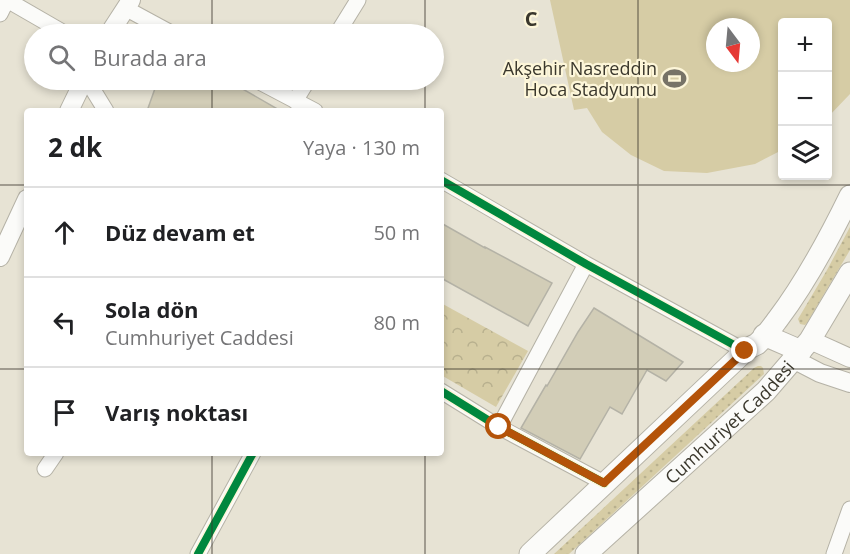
<!DOCTYPE html>
<html lang="tr">
<head>
<meta charset="utf-8">
<style>
  :root { --surface:#fff; --page:#f6f6f6; --text:#202124; --muted:#757577; --line:#e0e0e0 }
  body { margin:0; font-family:"Open Sans",sans-serif; background:var(--page); color:var(--text) }
  .controls { position:absolute; right:18px; top:18px; display:grid; overflow:hidden; border-radius:6px; box-shadow:0 3px 9px #0003 }
  .controls button { width:54px; height:54px; display:grid; place-items:center; padding:0; border:0; border-bottom:2px solid var(--line); background:var(--surface); color:var(--text); font:30px sans-serif }
  .compass { position:absolute; left:706px; top:18px; width:54px; height:54px; border-radius:50%; background:var(--surface); box-shadow:0 3px 9px #0003; rotate:164deg }
  .stop { position:absolute; width:18px; height:18px; margin:-14px; border:4px solid #b45309; border-radius:50%; background:#fff }
  .stop.end { background:#b45309; border-color:#fff; box-shadow:0 2px 6px #0008 }
  .list { margin:0; padding:0; list-style:none }
  h2 { display:flex; justify-content:space-between; align-items:center; height:78px; margin:0; padding:0 24px; font-size:26px }
  h2 small { font-size:20px; font-weight:400; color:var(--muted) }
  .list li { display:grid; grid-template-columns:39px 1fr auto; gap:18px; align-items:center; box-sizing:border-box; height:90px; padding:0 24px; border-top:2px solid var(--line) }
  .list b { display:block; font-size:22px; white-space:nowrap }
  .list p { margin:0; font-size:20px; white-space:nowrap; color:var(--muted) }
  .list em { font-size:20px; font-style:normal; color:var(--muted) }
  .icon { flex:none; width:33px; height:33px; fill:none; stroke:currentColor; stroke-width:2; stroke-linecap:round; stroke-linejoin:round }
  .map { position:relative; flex:none; width:850px; height:554px; overflow:hidden }
  .search { position:absolute; background:var(--surface); box-shadow:0 3px 9px #0003; left:24px; top:24px; width:420px; height:66px; display:flex; align-items:center; gap:15px; box-sizing:border-box; padding:0 21px; border-radius:33px; color:var(--muted); font-size:22px }
  .panel { position:absolute; background:var(--surface); box-shadow:0 3px 9px #0003; left:24px; top:108px; width:420px; height:348px; border-radius:6px }
  .map>svg:first-child { display:block }
</style>
</head>
<body>
<div class="map">
<svg width="850" height="554" viewBox="0 0 850 554">
  <defs>
    <pattern id="grass-dots" width="8" height="8" patternUnits="userSpaceOnUse" patternTransform="scale(1.5)"><rect width="8" height="8" fill="#d6cca5"/><path d="M2 2h.1M6 6h.1" fill="none" stroke="#b8b08e" stroke-width="1.8" stroke-linecap="round"/></pattern>
    <pattern id="forest-crowns" width="20" height="18" patternUnits="userSpaceOnUse" patternTransform="scale(1.5)"><rect width="20" height="18" fill="#d6cca5"/><path d="M2 6a3 3 0 1 1 6 0M12 15a3 3 0 1 1 6 0" fill="none" stroke="#b8b08e"/></pattern>
  </defs>
  <rect width="100%" height="100%" fill="#e7e3d4"/>
  <path fill="url(#grass-dots)" d="M 850,227 L 850,250 L 807,323 L 805,325 L 800,324 L 798,319 L 827,270 Z
    M 758,366 L 761,366 L 763,368 L 764,374 L 569,554 L 554,554 L 754,368 Z"/>
  <path fill="url(#forest-crowns)" d="M 441,303 L 528,351 L 496,407 L 441,375 Z"/>
  <path fill="#d6cca5" fill-rule="evenodd" d="M 550,0 L 850,0 L 850,94 L 828,117 L 828,22 L 782,22 L 782,150 L 755,164 L 707,173 L 664,171 L 631,155 L 602,132 L 587,108 L 574,110 ZM 715,27 L 751,27 L 751,63 L 715,63 Z"/>
  <path fill="#d2cdb7" stroke="#b4b2a6" stroke-width="1.5" d="M 158,80 L 227,80 L 281,111 L 147,111 Z
    M 441,223 L 485,248 L 485,247 L 552,283 L 528,326 L 441,278 Z
    M 594,308 L 683,362 L 666,381 L 647,370 L 622,414 L 610,407 L 580,459 L 521,428 L 546,385 L 547,386 L 578,332 Z"/>
  <g fill="none" stroke-linecap="round" stroke-linejoin="round">
    <defs>
      <path id="minor" d="M 7,0 L 66,34
        M 125,8 L 173,34
        M 0,14 L 7,0
        M 337,34 L 358,0
        M 87,80 L 106,111
        M 256,80 L 315,111
        M 295,101 L 308,80
        M 441,180 L 586,264 L 745,351
        M 441,391 L 499,427 L 604,483
        M 499,427 L 586,264
        M 45,469 L 56,453
        M 198,554 L 253,453
        M 834,554 L 850,509"/>
      <path id="tertiary" d="M 109,34 L 131,0
        M 69,111 L 84,80
        M 0,257 L 27,199
        M 810,340 L 850,358
        M 793,359 L 820,373 L 850,383"/>
      <g id="secondary">
        <path d="M 764,335 L 801,351"/>
        <path d="M 530,554 L 745,351 C 748,348 753,346 757,344 C 765,337 772,327 778,319 C 806,282 829,239 850,196"/>
        <path id="s1" d="M 586,554 L 766,391 L 810,340 L 850,273"/>
      </g>
    </defs>
    <use href="#minor" stroke="#b5b2a6" stroke-width="17"/>
    <use href="#tertiary" stroke="#b5b2a6" stroke-width="20"/>
    <use href="#secondary" stroke="#b5b2a6" stroke-width="23"/>
    <use href="#minor" stroke="#fbfbf9" stroke-width="15"/>
    <use href="#tertiary" stroke="#fbfbf9" stroke-width="18"/>
    <use href="#secondary" stroke="#fbfbf9" stroke-width="21"/>
    <defs>
      <path id="cycleway" d="M 441,180 L 586,264 L 745,351
        M 441,391 L 499,427 L 604,483
        M 198,554 L 253,453"/>
    </defs>
    <use href="#cycleway" stroke="#fdf6d9" stroke-width="11"/>
    <use href="#cycleway" stroke="#00873e" stroke-width="8"/>
  </g>
  <g fill="none" stroke-linecap="round" stroke-linejoin="round">
    <path stroke="#b45309" stroke-width="8" d="M 499,427 L 604,483 L 745,351"/>
  </g>
  <path fill="none" stroke="#3a372c" stroke-width="1.5" stroke-opacity="0.55" d="M 212,0 L 212,34M 425,0 L 425,34M 638,0 L 638,554M 212,80 L 212,111M 425,80 L 425,111M 0,185 L 27,185M 441,185 L 850,185M 0,369 L 27,369M 441,369 L 850,369M 212,453 L 212,554M 425,453 L 425,554"/>
  <defs>
    <symbol id="stadium-bare" viewBox="-9 -9 18 18"><path d="M0-5a6.5 5 0 1 0 0 10a6.5 5 0 1 0 0-10ZM-3.5-1.8h7v3.6h-7Z" fill="#777367" stroke="#fdf6d9" stroke-width="2.5" paint-order="stroke"/></symbol>
  </defs>
  <g fill-rule="evenodd">
    <use href="#stadium-bare" x="658" y="62" width="33" height="33"/>
  </g>
  <g text-anchor="middle" dominant-baseline="central" stroke-width="4.5" stroke-linejoin="round" paint-order="stroke">
    <g font-size="18" fill="#3a372c" stroke="#fdf6d9" text-anchor="end">
      <text x="657" y="68">Akşehir Nasreddin<tspan x="657" dy="21">Hoca Stadyumu</tspan></text>
    </g>
    <g font-size="18" fill="#3a372c" stroke="#fdf6d9">
      <text stroke="none"><textPath href="#s1" startOffset="195">Cumhuriyet Caddesi</textPath></text>
    </g>
  </g>
  <g font-size="20" text-anchor="middle" font-weight="bold" fill="#3a372c" stroke="#fdf6d9" stroke-width="4.5" stroke-linejoin="round" paint-order="stroke">
    <text x="531" y="26">C</text>
  </g>
</svg>
<div class="controls">
<button>+</button>
<button>−</button>
<button><svg class="icon" aria-label="layers" viewBox="0 0 24 24"><path d="M12 4l9 5-9 5-9-5zM3 14l9 5 9-5"/></svg></button>
</div>
<svg class="compass" viewBox="-18 -18 36 36"><path d="M0-13l5 13h-10z" fill="#e53935"/><path d="M0 13l5-13h-10z" fill="#757577"/></svg>
<div class="stop" style="left:499px;top:427px"></div>
<div class="stop end" style="left:745px;top:351px"></div>
<div class="search"><svg class="icon" aria-label="search" viewBox="0 0 24 24"><circle cx="10" cy="10" r="6"/><path d="M15 15l6 6"/></svg>Burada ara</div>
<section class="panel">
<h2>2 dk<small>Yaya · 130 m</small></h2>
<ul class="list">
<li><svg class="icon" aria-label="ahead" viewBox="0 0 24 24"><path d="M12 20V5M6 11l6-6 6 6"/></svg><div><b>Düz devam et</b></div><em>50 m</em></li>
<li><svg class="icon" aria-label="left" viewBox="0 0 24 24"><path d="M17 20v-9H6M10 6l-5 5 5 5"/></svg><div><b>Sola dön</b><p>Cumhuriyet Caddesi</p></div><em>80 m</em></li>
<li><svg class="icon" aria-label="arrive" viewBox="0 0 24 24"><path d="M6 21V4h12l-3 4 3 4H6"/></svg><div><b>Varış noktası</b></div></li>
</ul>
</section>
</div>
</body>
</html>
